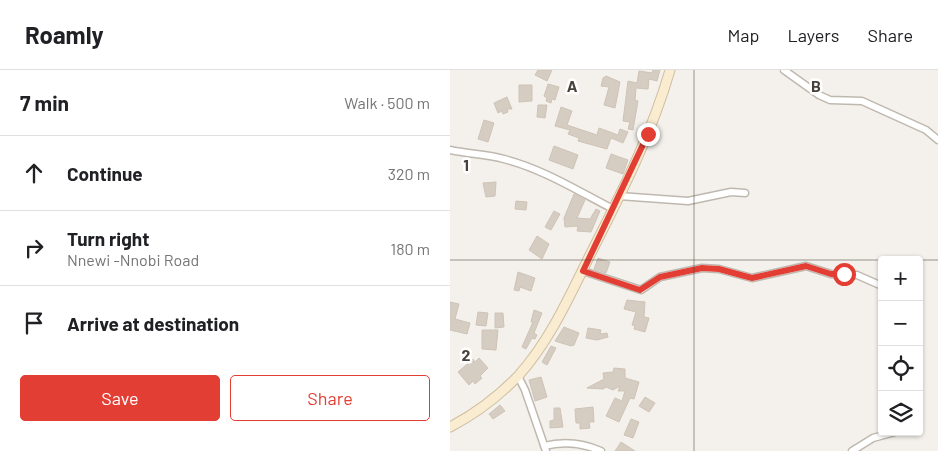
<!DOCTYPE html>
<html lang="en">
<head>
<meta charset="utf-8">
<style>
  :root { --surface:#fff; --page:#f6f6f6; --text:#202124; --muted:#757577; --line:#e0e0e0; --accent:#e33e34 }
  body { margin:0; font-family:Barlow,sans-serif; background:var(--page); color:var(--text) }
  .controls { position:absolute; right:15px; bottom:15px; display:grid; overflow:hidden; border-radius:5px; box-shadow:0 1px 4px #0004 }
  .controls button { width:45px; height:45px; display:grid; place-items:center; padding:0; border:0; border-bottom:1px solid var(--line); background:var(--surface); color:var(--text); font:25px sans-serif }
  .stop { position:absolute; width:15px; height:15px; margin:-11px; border:4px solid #e33e34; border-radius:50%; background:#fff }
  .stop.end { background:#e33e34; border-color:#fff; box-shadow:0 1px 5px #0008 }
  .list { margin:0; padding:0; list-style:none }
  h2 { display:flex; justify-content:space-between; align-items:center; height:65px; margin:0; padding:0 20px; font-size:21px }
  h2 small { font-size:16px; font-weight:400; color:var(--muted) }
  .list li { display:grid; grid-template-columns:32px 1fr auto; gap:15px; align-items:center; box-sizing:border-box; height:75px; padding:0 20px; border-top:1px solid var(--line) }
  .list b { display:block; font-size:19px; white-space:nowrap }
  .list p { margin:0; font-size:16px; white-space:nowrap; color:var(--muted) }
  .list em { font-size:16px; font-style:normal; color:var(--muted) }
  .actions { display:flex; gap:10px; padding:15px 20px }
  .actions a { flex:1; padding:11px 0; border:1px solid var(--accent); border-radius:5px; text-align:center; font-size:18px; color:var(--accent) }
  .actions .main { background:var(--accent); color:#fff }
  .icon { flex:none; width:28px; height:28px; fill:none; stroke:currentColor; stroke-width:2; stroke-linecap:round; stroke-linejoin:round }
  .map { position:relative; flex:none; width:488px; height:381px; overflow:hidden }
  header { display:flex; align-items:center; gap:30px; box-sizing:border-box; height:70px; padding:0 25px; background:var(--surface); border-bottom:1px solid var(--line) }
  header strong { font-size:24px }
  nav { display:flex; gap:28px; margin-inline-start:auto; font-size:18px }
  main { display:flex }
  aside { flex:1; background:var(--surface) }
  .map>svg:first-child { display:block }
</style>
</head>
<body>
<header>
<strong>Roamly</strong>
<nav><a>Map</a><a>Layers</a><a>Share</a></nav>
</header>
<main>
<aside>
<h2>7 min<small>Walk · 500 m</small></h2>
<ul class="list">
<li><svg class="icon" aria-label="ahead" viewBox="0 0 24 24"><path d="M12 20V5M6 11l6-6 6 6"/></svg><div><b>Continue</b></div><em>320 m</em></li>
<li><svg class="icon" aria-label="right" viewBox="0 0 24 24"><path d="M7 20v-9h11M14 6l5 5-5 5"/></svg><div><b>Turn right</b><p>Nnewi -Nnobi Road</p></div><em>180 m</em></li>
<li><svg class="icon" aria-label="arrive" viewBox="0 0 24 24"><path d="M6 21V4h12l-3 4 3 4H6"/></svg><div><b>Arrive at destination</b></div></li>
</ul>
<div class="actions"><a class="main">Save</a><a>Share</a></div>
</aside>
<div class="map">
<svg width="488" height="381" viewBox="0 0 488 381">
  <rect width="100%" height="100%" fill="#f4f1ec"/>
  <path fill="#d5ccc2" stroke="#cfc3b6" d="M 88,0 L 102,0 L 97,11 L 85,5 Z
    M 203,0 L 210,0 L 207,11 L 199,9 L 198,19 L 186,18 L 185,30 L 188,31 L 183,60 L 178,59 L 180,52 L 173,51 L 178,11 L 187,13 L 189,1 L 202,3 Z
    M 156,6 L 170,12 L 165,38 L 154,35 L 159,17 L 151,16 L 153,8 Z
    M 98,14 L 109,17 L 105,30 L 102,29 L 101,33 L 96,31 L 97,28 L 94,26 Z
    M 69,15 L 82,15 L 82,31 L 69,32 Z
    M 57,27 L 62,39 L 57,39 L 58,42 L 53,44 L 52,41 L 48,43 L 44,33 Z
    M 88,35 L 97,35 L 95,48 L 87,47 Z
    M 111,37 L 122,41 L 117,55 L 147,65 L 149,58 L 168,65 L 170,59 L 178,62 L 173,73 L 161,68 L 157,79 L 128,71 L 129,68 L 118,64 L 120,60 L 105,56 Z
    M 34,50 L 44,53 L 38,72 L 28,69 Z
    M 104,76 L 128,85 L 123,99 L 99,90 Z
    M 161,84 L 178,90 L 173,104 L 156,98 Z
    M 46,112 L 45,126 L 36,127 L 33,113 Z
    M 124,124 L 135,130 L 127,148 L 140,149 L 146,139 L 150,141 L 141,162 L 127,161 L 128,156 L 115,157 L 114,148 Z
    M 66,131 L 77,132 L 76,140 L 65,139 Z
    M 104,141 L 110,144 L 101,160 L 95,157 Z
    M 87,166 L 99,174 L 92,189 L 79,180 Z
    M 148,188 L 160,192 L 156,203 L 144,199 Z
    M 68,202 L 85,208 L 81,221 L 70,217 L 69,221 L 64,220 Z
    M 177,230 L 195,232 L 194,247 L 199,248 L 195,262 L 184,259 L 185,256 L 182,255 L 186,242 L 174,239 Z
    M 0,232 L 9,234 L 5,249 L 20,253 L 17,264 L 0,260 Z
    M 84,240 L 92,243 L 84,263 L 87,265 L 85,269 L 82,268 L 76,279 L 72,277 L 83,252 L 81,252 Z
    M 28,242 L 38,243 L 36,256 L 26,255 Z
    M 45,243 L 53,243 L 54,257 L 45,258 Z
    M 114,257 L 129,263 L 124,275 L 121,276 L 105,271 Z
    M 138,258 L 151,260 L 150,264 L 157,263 L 158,267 L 147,270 L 136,268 Z
    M 32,260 L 48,260 L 46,280 L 32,279 Z
    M 101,276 L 106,278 L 97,295 L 92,292 Z
    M 29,288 L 38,298 L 30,306 L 32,308 L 25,314 L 23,311 L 19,315 L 8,302 L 23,289 L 25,292 Z
    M 164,298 L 175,299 L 175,308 L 189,312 L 184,329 L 180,328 L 169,352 L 156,346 L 165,328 L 172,331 L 175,321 L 168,321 L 170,316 L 163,320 L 156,317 L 153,319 L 137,318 L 154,309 L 153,303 L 163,302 Z
    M 91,307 L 97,327 L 85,331 L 79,310 Z
    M 195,327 L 205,333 L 199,342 L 189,336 Z
    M 50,335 L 55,341 L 43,349 L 39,344 Z
    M 143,337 L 144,352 L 139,352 L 140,358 L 130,359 L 130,353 L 126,353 L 125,339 Z
    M 104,338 L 110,338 L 113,357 L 100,358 L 100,351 L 104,350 Z
    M 181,349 L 189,352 L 183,368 L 174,365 Z
    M 171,372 L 185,381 L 165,381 Z"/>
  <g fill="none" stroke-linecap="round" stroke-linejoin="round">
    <defs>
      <path id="minor" d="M 334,0 L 369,25 L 380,30 L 412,31 L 476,60 L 488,70
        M 0,80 C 18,84 36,84 54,89 C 93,99 128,121 163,139
        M 169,126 L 238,131 L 281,122 L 295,123
        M 133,201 L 191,220 L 210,207 L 252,198 L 269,199 L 302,208 L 356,196 L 381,204 L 407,205 L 432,216
        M 68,306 L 75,320 L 96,381
        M 94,376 C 113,371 133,373 151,381
        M 402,381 L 423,368 L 445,362"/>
      <path id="secondary" d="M 0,357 C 25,344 50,325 69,305 C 101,269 121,223 142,181 C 172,122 202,63 220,0"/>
    </defs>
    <use href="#minor" stroke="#bfb8af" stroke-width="9"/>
    <use href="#secondary" stroke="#cfbea0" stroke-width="11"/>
    <use href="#minor" stroke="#fff" stroke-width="6"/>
    <use href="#secondary" stroke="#f9ecd1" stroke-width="9"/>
  </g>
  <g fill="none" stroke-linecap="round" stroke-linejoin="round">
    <path stroke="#e33e34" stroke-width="6" d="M 198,64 L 133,201 L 190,220 L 210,207 L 252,198 L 269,199 L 302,208 L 356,196 L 381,204 L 394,204"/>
  </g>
  <path fill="none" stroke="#48413a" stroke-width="1" stroke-opacity="0.55" d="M 244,0 L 244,381M 0,190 L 432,190M 469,190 L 488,190"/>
  <g font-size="16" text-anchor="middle" font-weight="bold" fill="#48413a" stroke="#fff" stroke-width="5" stroke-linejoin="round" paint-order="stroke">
    <text x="122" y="22">A</text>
    <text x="366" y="22">B</text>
    <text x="16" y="101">1</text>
    <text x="16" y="291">2</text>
  </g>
</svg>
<div class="controls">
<button>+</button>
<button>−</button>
<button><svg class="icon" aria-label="locate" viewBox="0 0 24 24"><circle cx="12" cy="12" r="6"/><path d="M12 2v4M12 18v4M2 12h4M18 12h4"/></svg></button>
<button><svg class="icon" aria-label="layers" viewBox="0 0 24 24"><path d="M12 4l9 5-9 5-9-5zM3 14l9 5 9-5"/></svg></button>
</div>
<div class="stop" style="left:394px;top:204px"></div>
<div class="stop end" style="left:198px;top:64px"></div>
</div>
</main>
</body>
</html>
